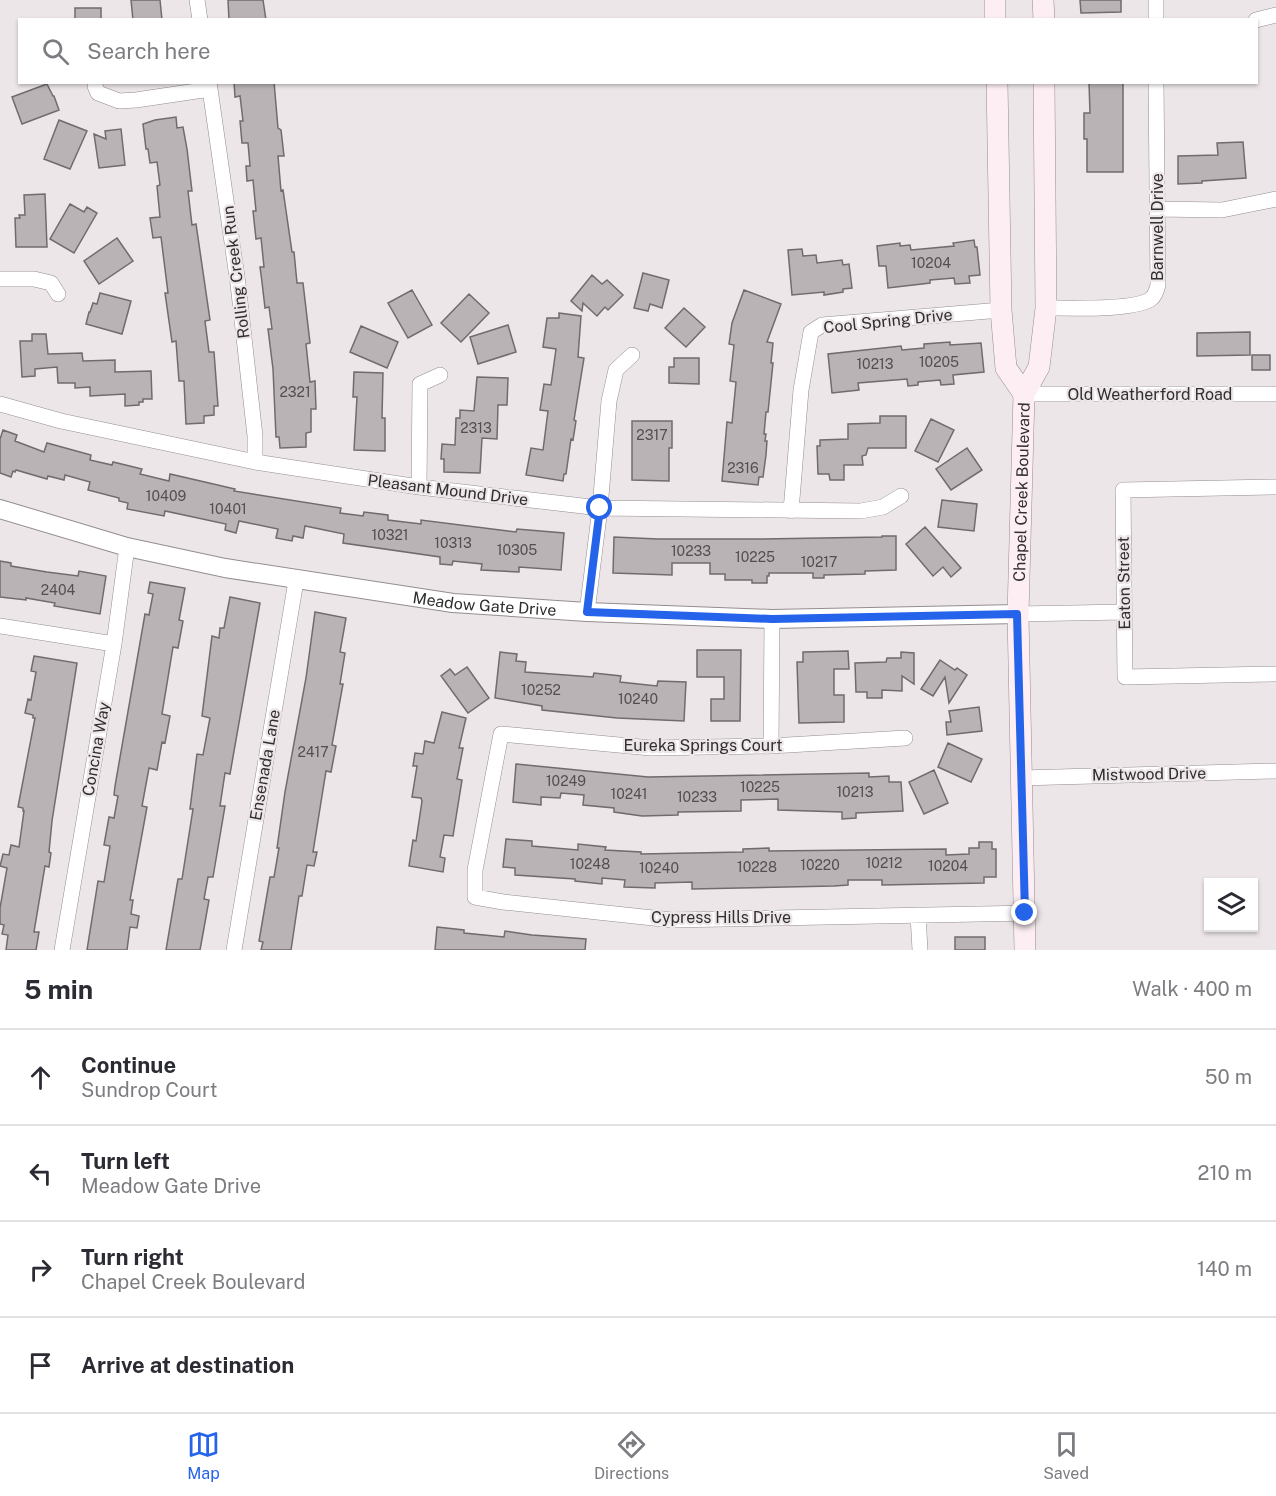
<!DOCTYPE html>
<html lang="en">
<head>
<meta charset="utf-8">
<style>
  :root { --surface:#fff; --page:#f2f2f3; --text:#2b2b33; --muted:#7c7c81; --line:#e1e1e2; --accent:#2563eb }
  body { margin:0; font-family:"Public Sans",sans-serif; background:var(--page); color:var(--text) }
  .controls { position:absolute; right:18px; bottom:18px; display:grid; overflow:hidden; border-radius:0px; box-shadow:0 2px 4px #0004 }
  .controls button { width:54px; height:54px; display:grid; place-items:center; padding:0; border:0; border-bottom:2px solid var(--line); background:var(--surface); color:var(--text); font:30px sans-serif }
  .stop { position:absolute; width:18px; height:18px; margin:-14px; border:4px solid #2563eb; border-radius:50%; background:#fff }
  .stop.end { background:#2563eb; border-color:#fff; box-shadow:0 2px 6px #0008 }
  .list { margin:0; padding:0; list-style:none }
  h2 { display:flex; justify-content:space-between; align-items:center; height:78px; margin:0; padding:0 24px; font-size:26px }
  h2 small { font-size:20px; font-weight:400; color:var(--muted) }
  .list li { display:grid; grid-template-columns:39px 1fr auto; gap:18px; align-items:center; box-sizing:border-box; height:96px; padding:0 24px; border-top:2px solid var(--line) }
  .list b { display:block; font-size:22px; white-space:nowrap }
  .list p { margin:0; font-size:20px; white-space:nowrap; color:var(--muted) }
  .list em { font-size:20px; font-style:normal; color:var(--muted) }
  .icon { flex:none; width:33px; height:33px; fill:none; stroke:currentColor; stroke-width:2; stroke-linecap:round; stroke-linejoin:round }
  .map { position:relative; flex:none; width:1276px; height:950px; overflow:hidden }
  .search { position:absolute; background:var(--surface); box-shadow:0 2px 4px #0004; left:18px; right:18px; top:18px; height:66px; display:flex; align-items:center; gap:15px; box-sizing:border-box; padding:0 21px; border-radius:0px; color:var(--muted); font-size:22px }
  .sheet { height:462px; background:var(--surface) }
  nav { display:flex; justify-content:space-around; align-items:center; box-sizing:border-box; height:84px; border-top:2px solid var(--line); background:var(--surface); font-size:16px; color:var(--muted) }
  nav a { display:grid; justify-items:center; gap:3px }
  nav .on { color:var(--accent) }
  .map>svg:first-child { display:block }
</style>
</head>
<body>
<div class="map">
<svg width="1276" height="950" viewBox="0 0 1276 950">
  <rect width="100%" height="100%" fill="#ede6e8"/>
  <path fill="#bab3b5" stroke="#716b6c" stroke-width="1.5" d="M 131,0 L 160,0 L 162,20 L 133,20 Z
    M 228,0 L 263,0 L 266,20 L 229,20 Z
    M 1080,0 L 1121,0 L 1121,12 L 1081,13 Z
    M 75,8 L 101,8 L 101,20 L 75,20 Z
    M 234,82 L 274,82 L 278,128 L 281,130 L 284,156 L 278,156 L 281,191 L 283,190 L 292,252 L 294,252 L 297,283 L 303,283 L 310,343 L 306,344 L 310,382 L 315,381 L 316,409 L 311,409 L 311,432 L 306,433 L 306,447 L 280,448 L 279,437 L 276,437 L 273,369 L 268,329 L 272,329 L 269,307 L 265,308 L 262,282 L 260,267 L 264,267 L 261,238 L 256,239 L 253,211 L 256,211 L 253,180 L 247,181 L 246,166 L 250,166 L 248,143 L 242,143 L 240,121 L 243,121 L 240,96 L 235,97 Z
    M 1089,82 L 1123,82 L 1123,172 L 1087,172 L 1087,139 L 1084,139 L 1084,113 L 1090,113 Z
    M 47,84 L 53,96 L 54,96 L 59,110 L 22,124 L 12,97 Z
    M 176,117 L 177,128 L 183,127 L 187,149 L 192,191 L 188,191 L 192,225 L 196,224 L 210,320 L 205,321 L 209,352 L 214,352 L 218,406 L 214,406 L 214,415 L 204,416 L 204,423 L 186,424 L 184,381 L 179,381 L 176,341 L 172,342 L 165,293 L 168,293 L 161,237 L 153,238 L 150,218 L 160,217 L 157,186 L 160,185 L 157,162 L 150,163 L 148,149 L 146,149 L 143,124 L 155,120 Z
    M 59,120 L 87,131 L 70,169 L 44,159 Z
    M 121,129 L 125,165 L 99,168 L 94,134 L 106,139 L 105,131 Z
    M 1243,142 L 1246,178 L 1202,181 L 1202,183 L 1178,184 L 1178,156 L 1218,155 L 1217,143 Z
    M 45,194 L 47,247 L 16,247 L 15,218 L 20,218 L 19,215 L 25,215 L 24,195 Z
    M 70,204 L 84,212 L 87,207 L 97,213 L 74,253 L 50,239 Z
    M 117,238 L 133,261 L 99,284 L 84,261 Z
    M 974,240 L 975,247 L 977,247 L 980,275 L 969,276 L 970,283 L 955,284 L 954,278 L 930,280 L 930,283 L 888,288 L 886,266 L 879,266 L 877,246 L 900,243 L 900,246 L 910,245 L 911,250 L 954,246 L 953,243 Z
    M 802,249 L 803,256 L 816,255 L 817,263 L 842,260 L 843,265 L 849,264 L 852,288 L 843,289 L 843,292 L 824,295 L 824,292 L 792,295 L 788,250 Z
    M 643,273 L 669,280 L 662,308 L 650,304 L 648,311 L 634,308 Z
    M 592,275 L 602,284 L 607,280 L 623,295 L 608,310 L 605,307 L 597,316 L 583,303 L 582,311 L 571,301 Z
    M 412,290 L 432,325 L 408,338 L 388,303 Z
    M 744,290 L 781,304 L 767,342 L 773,343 L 771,363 L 773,363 L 768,412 L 766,412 L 764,434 L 766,434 L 765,441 L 767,441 L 766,455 L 763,477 L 759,477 L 758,485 L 722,481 L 727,422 L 732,423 L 736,382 L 730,381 L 734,345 L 729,344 L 732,323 Z
    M 100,293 L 131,301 L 122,334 L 86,324 L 89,312 L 90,312 L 93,303 L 97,304 Z
    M 469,294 L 489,313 L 461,342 L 441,323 Z
    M 684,308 L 705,327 L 686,347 L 665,328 Z
    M 559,313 L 581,316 L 578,357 L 584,358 L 574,420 L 576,421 L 573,440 L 571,439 L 566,474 L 564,474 L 563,481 L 526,475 L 531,448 L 543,450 L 548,411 L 540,410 L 544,384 L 551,385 L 556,349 L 543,347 L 547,318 L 559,318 Z
    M 508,325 L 516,352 L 478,364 L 470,337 Z
    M 361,326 L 398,342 L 387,368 L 350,352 Z
    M 1250,332 L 1250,355 L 1197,356 L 1197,333 Z
    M 32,334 L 46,334 L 48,354 L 82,353 L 83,361 L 115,360 L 115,372 L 151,371 L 152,399 L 143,399 L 143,402 L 139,402 L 139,405 L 125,406 L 125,394 L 90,396 L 90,387 L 75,388 L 75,383 L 58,383 L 57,367 L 35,369 L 35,376 L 22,377 L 20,341 L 32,341 Z
    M 950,342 L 950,345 L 981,343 L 984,372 L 953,375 L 954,384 L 941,385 L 940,380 L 918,382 L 918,385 L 908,386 L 907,379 L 895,380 L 858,383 L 859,390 L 832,393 L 828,354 L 901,346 L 902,350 L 924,348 L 924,344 Z
    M 1252,355 L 1270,355 L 1270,370 L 1252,370 Z
    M 674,358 L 699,358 L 699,384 L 669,383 L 669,367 L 674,367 Z
    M 354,372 L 383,373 L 382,418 L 385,418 L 385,451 L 354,450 L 357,397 L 353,397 Z
    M 477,377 L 508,378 L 507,405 L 498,405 L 497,439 L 482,438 L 480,473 L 444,472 L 444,459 L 441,459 L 442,444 L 455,445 L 456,418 L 460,418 L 460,410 L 474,411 Z
    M 880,416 L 906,416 L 906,448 L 868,448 L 866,455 L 862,456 L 863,465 L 844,465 L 844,480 L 830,480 L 829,474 L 818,474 L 817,446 L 820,446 L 820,440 L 848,439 L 848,424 L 880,423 Z
    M 931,419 L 954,430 L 938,462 L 915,451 Z
    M 632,421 L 672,421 L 672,448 L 669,448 L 669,481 L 632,480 Z
    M 3,430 L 17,435 L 15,441 L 44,452 L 47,443 L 91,455 L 90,460 L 112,465 L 113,462 L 142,469 L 140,474 L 169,481 L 170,474 L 235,489 L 234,491 L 341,508 L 340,513 L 363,516 L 364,512 L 388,515 L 388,520 L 421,524 L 421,520 L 516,532 L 517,529 L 564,533 L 561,570 L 519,567 L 519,572 L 481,570 L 482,564 L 453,561 L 452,565 L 440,564 L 440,557 L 343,543 L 344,534 L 305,526 L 303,538 L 293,536 L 292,541 L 276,538 L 278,529 L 239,521 L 236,533 L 225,530 L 226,524 L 165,511 L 164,516 L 127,509 L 128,503 L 119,501 L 119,498 L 88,490 L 90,482 L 65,475 L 64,480 L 48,476 L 47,479 L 16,470 L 15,472 L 13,471 L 11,477 L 0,473 L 0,439 Z
    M 967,448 L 982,470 L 951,490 L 936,469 Z
    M 942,500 L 977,504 L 974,531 L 938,527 Z
    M 925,527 L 961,568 L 951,577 L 943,567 L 933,576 L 906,544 Z
    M 882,536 L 896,536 L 896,570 L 865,571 L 865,574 L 824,575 L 824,578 L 813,578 L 813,573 L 769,573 L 769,576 L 767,576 L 767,583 L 752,583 L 752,580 L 725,580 L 725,574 L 710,574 L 710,563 L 672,563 L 672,575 L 613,573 L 614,537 L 658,539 L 760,539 L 882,537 Z
    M 0,561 L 11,563 L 11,566 L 47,572 L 78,576 L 79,571 L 106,576 L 100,614 L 54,606 L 55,603 L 26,598 L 26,600 L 0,597 Z
    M 150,582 L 185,588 L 179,620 L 183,621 L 178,648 L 173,647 L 162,714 L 170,716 L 165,743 L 162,742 L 157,770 L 149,768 L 142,806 L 147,807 L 130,900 L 133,900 L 131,914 L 139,916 L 137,928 L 130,927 L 127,950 L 87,950 L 98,881 L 104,882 L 110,846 L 104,845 L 109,817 L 114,818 L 118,796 L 114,795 L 115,786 L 145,614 L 149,615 L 153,594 L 148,593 Z
    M 230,597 L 260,603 L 230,774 L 225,773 L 220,806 L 225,806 L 213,877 L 208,877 L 204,899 L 209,900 L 204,928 L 200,950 L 166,950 L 178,879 L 182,879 L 193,809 L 190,809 L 197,754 L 203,755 L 210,718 L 202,716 L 212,636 L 219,638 L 220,628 L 224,628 Z
    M 315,612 L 346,618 L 340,652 L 345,653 L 340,684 L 343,684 L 332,745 L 336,746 L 331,772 L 326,771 L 321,802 L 313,852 L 317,852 L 314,866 L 307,865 L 302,896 L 299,896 L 291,950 L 261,950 L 263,942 L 259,941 L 270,877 L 274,877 L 279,848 L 277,848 L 285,792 L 306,678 Z
    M 697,650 L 741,650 L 740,721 L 711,721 L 711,699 L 724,699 L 724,677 L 697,677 Z
    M 848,651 L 849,669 L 834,669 L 834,695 L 844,695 L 844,722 L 799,723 L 797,662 L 803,662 L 803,652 Z
    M 500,652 L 517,654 L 516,661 L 526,662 L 525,672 L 593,677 L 594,673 L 621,676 L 620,682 L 657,686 L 658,681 L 686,682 L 684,721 L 617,718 L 542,710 L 542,706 L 495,698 Z
    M 901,652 L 914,653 L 914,684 L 902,676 L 902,691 L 882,690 L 882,698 L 867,698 L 867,692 L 856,692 L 855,663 L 886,662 L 887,658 L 901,658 Z
    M 34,656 L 77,663 L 52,821 L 49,852 L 51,853 L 49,867 L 45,866 L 34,932 L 39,932 L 36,950 L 6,950 L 8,935 L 2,934 L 4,925 L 0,924 L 0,908 L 7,868 L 0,866 L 3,854 L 9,855 L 11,845 L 19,847 L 24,811 L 23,811 L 23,808 L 18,807 L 35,718 L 33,718 L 33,715 L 25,713 L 28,699 L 31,700 L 36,672 L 31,671 Z
    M 940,660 L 955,670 L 957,668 L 967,675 L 949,703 L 945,677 L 933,696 L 921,689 Z
    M 467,667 L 489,698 L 468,713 L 441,676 L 450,669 L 455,675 Z
    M 979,707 L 982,731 L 947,735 L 946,722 L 951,722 L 949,711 Z
    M 442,712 L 466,718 L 459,748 L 463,748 L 457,779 L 462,780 L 453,836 L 444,835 L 440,857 L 445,858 L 443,872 L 409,866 L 413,840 L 416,841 L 422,801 L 421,798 L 412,797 L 417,766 L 413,766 L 415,753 L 423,754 L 425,741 L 434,743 Z
    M 948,743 L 982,759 L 971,782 L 938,767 Z
    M 516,764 L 648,777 L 869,773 L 869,777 L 889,776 L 889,782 L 901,782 L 903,811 L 856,813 L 856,818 L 842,819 L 842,812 L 778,810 L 778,799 L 741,800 L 741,811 L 678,812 L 678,815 L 642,816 L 614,812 L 614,808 L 583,805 L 584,795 L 561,793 L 560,798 L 541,797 L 541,805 L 513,802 Z
    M 934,770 L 948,803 L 924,814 L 909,782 Z
    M 506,839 L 532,841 L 532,846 L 578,850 L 578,844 L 606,847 L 605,850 L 641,852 L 641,854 L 743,852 L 743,849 L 769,848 L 769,851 L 946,849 L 946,855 L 969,854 L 969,848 L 979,848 L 979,842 L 992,842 L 992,849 L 996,849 L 996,877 L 984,877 L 984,883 L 882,885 L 882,880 L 848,880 L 848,885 L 834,886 L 692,889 L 692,882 L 655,883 L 655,888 L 624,887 L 625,880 L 602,878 L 602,884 L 575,881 L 575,879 L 515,875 L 515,868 L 503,867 Z
    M 437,927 L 464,930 L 464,933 L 504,937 L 505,931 L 532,935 L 586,939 L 585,950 L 435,950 Z
    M 955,937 L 985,937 L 985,950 L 955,950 Z"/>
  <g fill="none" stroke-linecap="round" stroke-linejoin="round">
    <defs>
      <path id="minor" d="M 197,0 L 200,20
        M 1156,0 L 1156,20
        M 1256,20 L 1276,15
        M 209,82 L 238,284 L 255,436 L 255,462
        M 95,86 L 98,93 L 119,101 L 136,100 L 210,89
        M 1157,209 L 1222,210 L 1276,199
        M 0,279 L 34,279 L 51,283 L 58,294
        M 1046,308 C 1068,308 1138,311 1152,298 C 1155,295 1157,289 1158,285 L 1156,82
        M 1024,394 L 1276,394
        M 0,404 L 61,421 L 255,462 L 419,487 L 600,508 L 861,511 L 883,507 L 901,496
        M 419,487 L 420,384 L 440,375
        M 1276,487 L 1123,490 L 1125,677 L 1276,674
        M 791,511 L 801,390 L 811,332 L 822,325 L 1001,310
        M 587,612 L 600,508 L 609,401 L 616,370 L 632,355
        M 1018,614 L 1124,612
        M 0,626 L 114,644
        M 905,738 L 771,746 L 651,748 L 501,734 L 475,870 L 475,897 L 503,902 L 672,920 L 1025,913
        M 771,746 L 772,619
        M 1021,778 L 1276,771
        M 918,915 L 920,950
        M 62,950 L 114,644 L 127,547
        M 234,950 L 296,581"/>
      <g id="tertiary">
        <path id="s1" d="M 0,509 L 127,547 L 225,568 L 453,603 L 587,612 L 772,619 L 1018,614"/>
      </g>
      <g id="secondary">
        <path d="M 995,0 L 995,20"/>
        <path d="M 1043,0 L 1044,20"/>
        <path d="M 997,82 L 1001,310 L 1006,368 L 1024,394"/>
        <path id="s2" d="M 1025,950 L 1018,614 L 1024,394 L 1039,367 L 1046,308 L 1044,82"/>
      </g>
    </defs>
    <use href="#minor" stroke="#948d8f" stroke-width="16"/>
    <use href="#tertiary" stroke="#948d8f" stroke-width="20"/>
    <use href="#secondary" stroke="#948d8f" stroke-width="22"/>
    <use href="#minor" stroke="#fff" stroke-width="15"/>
    <use href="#tertiary" stroke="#fff" stroke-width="18"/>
    <use href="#secondary" stroke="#fceef2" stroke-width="21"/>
  </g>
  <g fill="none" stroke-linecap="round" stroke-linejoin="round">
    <path stroke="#2563eb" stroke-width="8" d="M 600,508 L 587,612 L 772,619 L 1017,614 L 1025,913"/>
  </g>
  <g text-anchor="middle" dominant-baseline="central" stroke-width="4.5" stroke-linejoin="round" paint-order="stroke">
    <g font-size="14" fill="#534f50">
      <text x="931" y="263">10204</text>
      <text x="939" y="362">10205</text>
      <text x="875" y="364">10213</text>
      <text x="295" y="392">2321</text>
      <text x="476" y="428">2313</text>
      <text x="652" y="435">2317</text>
      <text x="743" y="468">2316</text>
      <text x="166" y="496">10409</text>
      <text x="228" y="509">10401</text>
      <text x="390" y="535">10321</text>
      <text x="453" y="543">10313</text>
      <text x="517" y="550">10305</text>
      <text x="691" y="551">10233</text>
      <text x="755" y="557">10225</text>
      <text x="819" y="562">10217</text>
      <text x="58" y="590">2404</text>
      <text x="541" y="690">10252</text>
      <text x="638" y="699">10240</text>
      <text x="313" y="752">2417</text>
      <text x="566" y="781">10249</text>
      <text x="760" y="787">10225</text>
      <text x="855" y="792">10213</text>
      <text x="629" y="794">10241</text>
      <text x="697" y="797">10233</text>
      <text x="884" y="863">10212</text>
      <text x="590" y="864">10248</text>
      <text x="820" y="865">10220</text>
      <text x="948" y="866">10204</text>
      <text x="757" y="867">10228</text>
      <text x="659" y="868">10240</text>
    </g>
    <g font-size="16" fill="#312e2f" stroke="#ede6e8">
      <text transform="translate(1157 227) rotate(-90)">Barnwell Drive</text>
      <text transform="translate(236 272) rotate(-97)">Rolling Creek Run</text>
      <text transform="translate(888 321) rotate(-6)">Cool Spring Drive</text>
      <text x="1150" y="394">Old Weatherford Road</text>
      <text transform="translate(448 490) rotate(7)">Pleasant Mound Drive</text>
      <text stroke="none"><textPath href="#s2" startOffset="458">Chapel Creek Boulevard</textPath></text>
      <text transform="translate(1124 583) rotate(-91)">Eaton Street</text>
      <text stroke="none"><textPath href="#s1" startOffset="495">Meadow Gate Drive</textPath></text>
      <text x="703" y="745">Eureka Springs Court</text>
      <text transform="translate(96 749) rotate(-80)">Concina Way</text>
      <text transform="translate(265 765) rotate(-80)">Ensenada Lane</text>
      <text transform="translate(1149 774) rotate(-1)">Mistwood Drive</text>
      <text x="721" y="917">Cypress Hills Drive</text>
    </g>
  </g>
</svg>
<div class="controls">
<button><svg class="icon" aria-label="layers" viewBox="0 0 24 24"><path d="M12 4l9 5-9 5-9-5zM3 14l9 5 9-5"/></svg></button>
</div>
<div class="stop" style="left:600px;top:508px"></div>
<div class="stop end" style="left:1025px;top:913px"></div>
<div class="search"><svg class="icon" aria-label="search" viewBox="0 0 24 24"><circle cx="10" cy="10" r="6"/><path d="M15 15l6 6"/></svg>Search here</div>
</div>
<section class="sheet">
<h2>5 min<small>Walk · 400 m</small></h2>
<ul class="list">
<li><svg class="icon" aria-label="ahead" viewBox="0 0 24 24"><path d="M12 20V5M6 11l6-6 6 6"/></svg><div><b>Continue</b><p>Sundrop Court</p></div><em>50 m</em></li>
<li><svg class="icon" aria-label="left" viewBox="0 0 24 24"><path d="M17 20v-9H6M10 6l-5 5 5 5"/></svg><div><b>Turn left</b><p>Meadow Gate Drive</p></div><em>210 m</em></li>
<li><svg class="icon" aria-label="right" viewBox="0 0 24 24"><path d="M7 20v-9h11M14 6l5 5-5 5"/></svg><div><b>Turn right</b><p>Chapel Creek Boulevard</p></div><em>140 m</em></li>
<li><svg class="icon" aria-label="arrive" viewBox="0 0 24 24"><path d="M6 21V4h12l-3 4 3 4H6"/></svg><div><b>Arrive at destination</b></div></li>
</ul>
</section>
<nav>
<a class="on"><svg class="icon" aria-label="map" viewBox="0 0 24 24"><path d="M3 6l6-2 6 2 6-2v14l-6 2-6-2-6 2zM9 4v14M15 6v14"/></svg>Map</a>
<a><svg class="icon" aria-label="directions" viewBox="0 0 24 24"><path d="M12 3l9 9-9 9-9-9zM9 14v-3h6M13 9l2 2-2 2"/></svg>Directions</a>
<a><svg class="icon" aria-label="saved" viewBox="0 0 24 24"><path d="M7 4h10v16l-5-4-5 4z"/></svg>Saved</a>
</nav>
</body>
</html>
